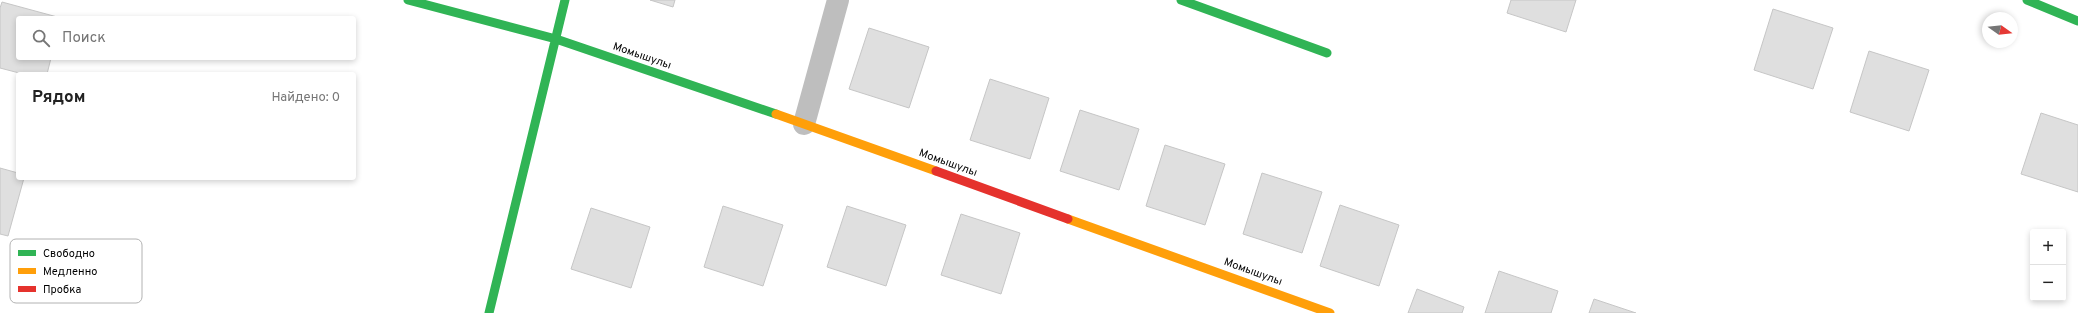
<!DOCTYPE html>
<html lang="ru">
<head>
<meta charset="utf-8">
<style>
  :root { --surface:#fff; --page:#f2f2f2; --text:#222; --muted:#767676; --line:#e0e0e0 }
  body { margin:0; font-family:Overpass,sans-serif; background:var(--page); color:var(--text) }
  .controls { position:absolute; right:12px; bottom:12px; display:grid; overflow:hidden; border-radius:4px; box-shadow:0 2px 6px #0003 }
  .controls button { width:36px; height:36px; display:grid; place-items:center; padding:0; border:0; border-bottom:1px solid var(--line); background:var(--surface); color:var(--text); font:20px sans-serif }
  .compass { position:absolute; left:1982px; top:12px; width:36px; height:36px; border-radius:50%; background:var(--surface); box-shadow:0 2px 6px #0003; rotate:105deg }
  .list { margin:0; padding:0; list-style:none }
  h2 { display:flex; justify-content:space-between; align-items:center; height:52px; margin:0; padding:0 16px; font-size:17px }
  h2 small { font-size:13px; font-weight:400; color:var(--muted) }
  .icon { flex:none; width:22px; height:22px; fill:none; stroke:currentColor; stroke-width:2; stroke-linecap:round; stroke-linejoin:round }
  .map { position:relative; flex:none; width:2078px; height:313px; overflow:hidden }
  .search { position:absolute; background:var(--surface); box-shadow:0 2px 6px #0003; left:16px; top:16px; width:340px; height:44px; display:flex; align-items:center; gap:10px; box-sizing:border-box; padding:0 14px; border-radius:4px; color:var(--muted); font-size:15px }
  .panel { position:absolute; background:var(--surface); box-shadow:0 2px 6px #0003; left:16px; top:72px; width:340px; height:108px; border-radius:4px }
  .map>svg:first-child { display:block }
</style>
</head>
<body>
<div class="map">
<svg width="2078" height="313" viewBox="0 0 2078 313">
  <rect width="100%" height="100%" fill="#fff"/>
  <path fill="#dfdfdf" stroke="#c6c6c6" d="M 650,0 L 675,0 L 673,7 Z
    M 1511,0 L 1576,0 L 1566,32 L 1507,13 Z
    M 2,2 L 61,18 L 18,18 L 18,58 L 51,58 L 47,74 L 23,74 L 0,68 L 0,8 Z
    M 1773,9 L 1833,28 L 1813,89 L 1754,70 Z
    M 869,28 L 929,47 L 909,108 L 849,89 Z
    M 1869,51 L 1929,70 L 1909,131 L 1850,112 Z
    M 990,79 L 1049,98 L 1030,159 L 970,140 Z
    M 1080,110 L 1139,129 L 1119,190 L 1060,171 Z
    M 2041,113 L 2078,125 L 2078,192 L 2021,174 Z
    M 1165,145 L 1225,164 L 1205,225 L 1146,206 Z
    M 0,168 L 18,173 L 18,178 L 24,178 L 8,236 L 0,234 Z
    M 1262,173 L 1322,192 L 1302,253 L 1243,234 Z
    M 1340,205 L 1399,225 L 1379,286 L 1320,266 Z
    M 723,206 L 783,225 L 763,286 L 704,267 Z
    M 847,206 L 906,225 L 886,286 L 827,267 Z
    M 591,208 L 650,227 L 631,288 L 571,269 Z
    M 961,214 L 1020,233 L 1001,294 L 941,275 Z
    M 1499,271 L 1558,291 L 1551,313 L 1485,313 Z
    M 1417,289 L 1464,307 L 1462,313 L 1408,313 Z
    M 1594,299 L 1636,313 L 1589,313 Z"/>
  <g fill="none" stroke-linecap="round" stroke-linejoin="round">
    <path stroke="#bebebe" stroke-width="22" d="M 804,124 L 838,0"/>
    <path stroke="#30b455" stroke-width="9" d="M 408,0 L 556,39 L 776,114
      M 1181,0 L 1327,53
      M 2027,0 L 2078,21
      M 489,313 L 565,0"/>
    <path stroke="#ff9f0a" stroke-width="9" d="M 776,114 L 936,171
      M 1068,219 L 1330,313"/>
    <path stroke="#e5322d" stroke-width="9" d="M 936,171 L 1068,219"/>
  </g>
  <g text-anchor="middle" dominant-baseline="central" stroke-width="3" stroke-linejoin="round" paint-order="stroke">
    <g font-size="11" fill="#000" stroke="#fff">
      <text transform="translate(642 56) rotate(19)">Момышулы</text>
      <text transform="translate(948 163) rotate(20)">Момышулы</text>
      <text transform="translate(1253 272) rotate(20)">Момышулы</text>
    </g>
  </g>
  <rect x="10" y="239" width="132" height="64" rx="6" fill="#fff" stroke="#b2b2b2" stroke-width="1"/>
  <rect x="18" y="250" width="18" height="6" fill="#30b455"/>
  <rect x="18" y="268" width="18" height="6" fill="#ff9f0a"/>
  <rect x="18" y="286" width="18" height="6" fill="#e5322d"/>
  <g font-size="11" fill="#000">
    <text x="43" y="257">Свободно</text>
    <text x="43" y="275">Медленно</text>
    <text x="43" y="293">Пробка</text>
  </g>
</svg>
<div class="controls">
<button>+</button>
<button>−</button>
</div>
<svg class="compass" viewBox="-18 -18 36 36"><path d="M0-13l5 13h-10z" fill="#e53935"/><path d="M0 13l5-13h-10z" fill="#767676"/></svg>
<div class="search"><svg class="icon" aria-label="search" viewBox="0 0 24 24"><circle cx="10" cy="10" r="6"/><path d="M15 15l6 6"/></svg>Поиск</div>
<section class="panel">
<h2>Рядом<small>Найдено: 0</small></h2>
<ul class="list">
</ul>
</section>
</div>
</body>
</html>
